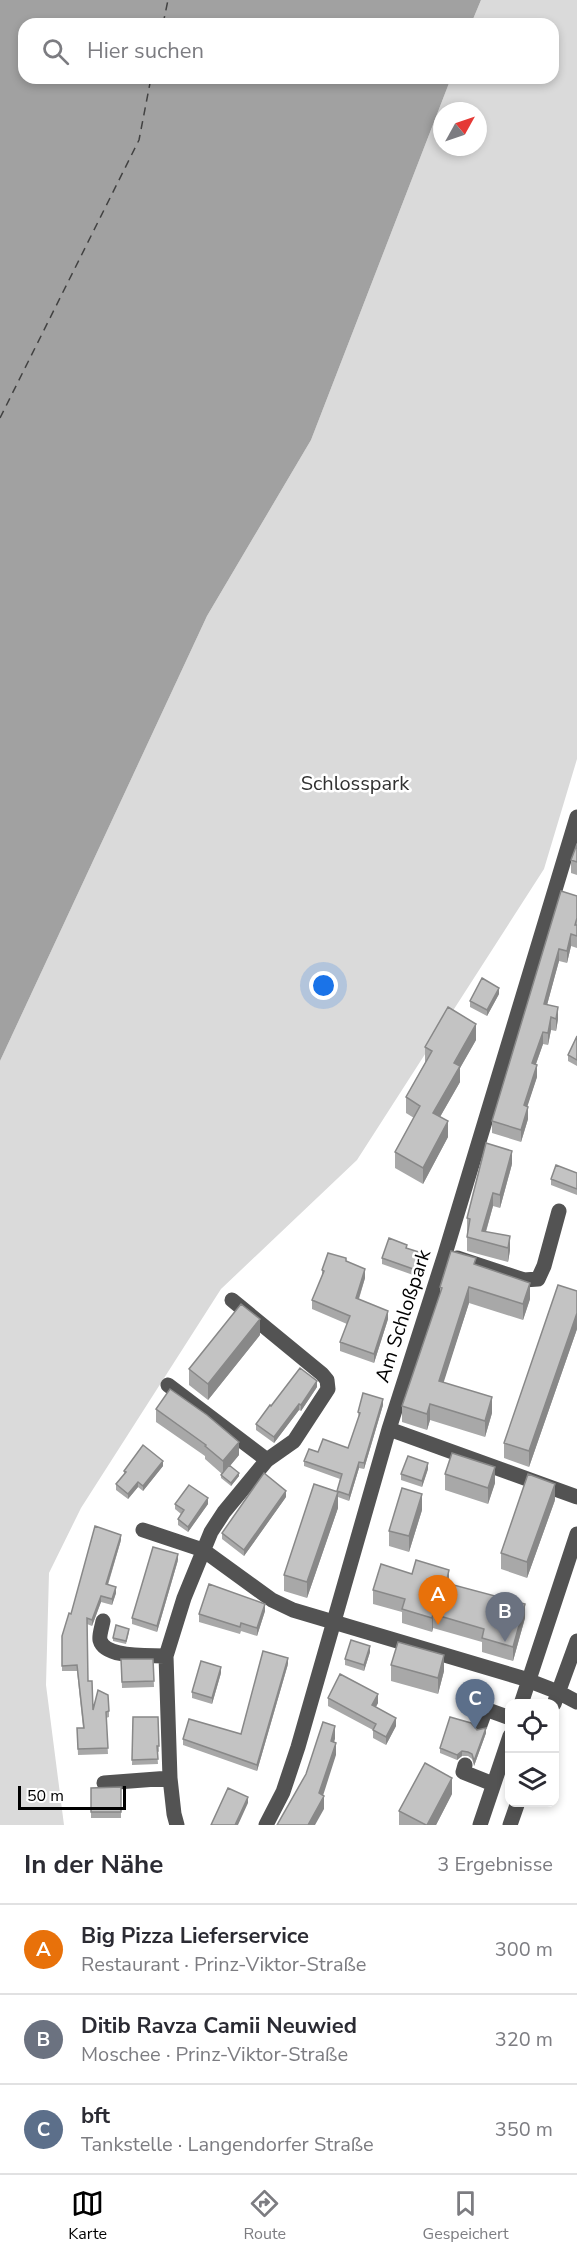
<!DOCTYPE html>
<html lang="de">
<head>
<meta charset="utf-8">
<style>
  :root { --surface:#fff; --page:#f7f7f7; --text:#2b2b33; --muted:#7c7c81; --line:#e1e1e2; --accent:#000 }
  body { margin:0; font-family:"Nunito Sans",sans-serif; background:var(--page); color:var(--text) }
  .controls { position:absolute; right:18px; bottom:18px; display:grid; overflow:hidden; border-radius:12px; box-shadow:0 3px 9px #0003 }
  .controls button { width:54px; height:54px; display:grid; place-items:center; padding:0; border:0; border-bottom:2px solid var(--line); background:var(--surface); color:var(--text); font:30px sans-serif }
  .compass { position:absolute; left:433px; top:102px; width:54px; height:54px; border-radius:50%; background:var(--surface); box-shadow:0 3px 9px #0003; rotate:50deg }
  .scale { position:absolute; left:18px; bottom:15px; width:108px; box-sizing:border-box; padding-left:6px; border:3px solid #000; border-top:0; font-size:16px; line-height:21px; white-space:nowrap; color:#000; -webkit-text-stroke:4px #fff; paint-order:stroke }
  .you { position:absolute; left:324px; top:986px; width:21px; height:21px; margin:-15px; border:4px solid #fff; border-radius:50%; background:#1a73e8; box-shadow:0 0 0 9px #1a73e833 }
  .badge { display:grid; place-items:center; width:39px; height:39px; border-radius:50%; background:var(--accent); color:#fff; font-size:20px; font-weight:700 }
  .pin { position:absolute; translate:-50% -50px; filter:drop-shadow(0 2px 3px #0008) }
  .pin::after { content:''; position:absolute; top:32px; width:21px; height:18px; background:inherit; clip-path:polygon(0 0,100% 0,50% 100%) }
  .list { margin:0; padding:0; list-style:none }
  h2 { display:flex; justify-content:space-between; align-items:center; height:78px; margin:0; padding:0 24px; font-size:26px }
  h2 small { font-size:20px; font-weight:400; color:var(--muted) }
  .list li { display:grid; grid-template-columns:39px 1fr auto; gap:18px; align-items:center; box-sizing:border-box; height:90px; padding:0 24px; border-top:2px solid var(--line) }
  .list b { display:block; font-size:22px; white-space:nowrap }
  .list p { margin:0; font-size:20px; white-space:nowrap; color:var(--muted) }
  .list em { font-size:20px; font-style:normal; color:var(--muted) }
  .icon { flex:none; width:33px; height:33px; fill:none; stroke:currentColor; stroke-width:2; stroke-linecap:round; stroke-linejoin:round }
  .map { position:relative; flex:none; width:577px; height:1825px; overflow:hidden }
  .search { position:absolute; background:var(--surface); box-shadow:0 3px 9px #0003; left:18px; right:18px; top:18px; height:66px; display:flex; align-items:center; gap:15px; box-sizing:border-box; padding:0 21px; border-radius:18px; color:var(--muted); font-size:22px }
  .sheet { height:348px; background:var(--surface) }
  nav { display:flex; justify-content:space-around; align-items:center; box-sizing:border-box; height:84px; border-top:2px solid var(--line); background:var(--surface); font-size:16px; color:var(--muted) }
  nav a { display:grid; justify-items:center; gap:3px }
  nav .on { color:var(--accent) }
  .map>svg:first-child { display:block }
</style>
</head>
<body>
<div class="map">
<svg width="577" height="1825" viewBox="0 0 577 1825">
  <rect width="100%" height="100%" fill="#fff"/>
  <path fill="#dadada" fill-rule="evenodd" d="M 481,0 L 577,0 L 577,759 L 544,869 L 357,1160 L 221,1289 L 81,1508 L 49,1573 L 46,1685 L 64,1825 L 0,1825 L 0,1061 L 207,616 L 311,440 L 451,78 L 553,78 L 553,24 L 471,24 ZM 442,111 L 478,111 L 478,147 L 442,147 Z"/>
  <path fill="#a1a1a1" d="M 0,0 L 481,0 L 471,24 L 24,24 L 24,78 L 451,78 L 311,440 L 207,616 L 0,1061 Z"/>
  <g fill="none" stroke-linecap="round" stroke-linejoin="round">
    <path stroke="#424242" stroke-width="1.5" stroke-dasharray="8 6" stroke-linecap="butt" d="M 163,24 L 168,0
      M 0,418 L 139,140 L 151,78"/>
    <path stroke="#535353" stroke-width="15" d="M 457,1258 L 524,1280 L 538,1279 L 544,1266 L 559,1211
      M 168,1385 L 267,1460
      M 389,1429 L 577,1497
      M 143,1530 L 203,1550 L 272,1600 L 293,1610 L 522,1678 L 558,1692 L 577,1702
      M 103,1621 C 102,1627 99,1635 100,1640 C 105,1659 150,1655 166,1656
      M 521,1704 L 577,1534
      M 554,1704 L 577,1641
      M 480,1725 L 484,1714 L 488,1710 L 510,1718
      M 465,1765 L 463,1772 L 493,1784
      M 104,1783 L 170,1778
      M 177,1825 L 174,1814 L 170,1778 L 166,1656 L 184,1598 L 211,1532 L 224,1512 L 267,1460 L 294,1441 L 328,1389 L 327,1380 L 322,1374 L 232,1300
      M 266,1825 L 283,1792 L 298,1747 L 389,1429 L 445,1254 L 577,817
      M 480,1825 L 510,1736
      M 510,1825 L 518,1802"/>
  </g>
  <path fill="#a8a8a8" d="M 577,844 L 577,875 L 571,873 L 571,860 Z
    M 577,896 L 577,948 L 571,946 L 567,963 L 559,961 L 555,975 L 547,1005 L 558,1019 L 556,1031 L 551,1030 L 548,1045 L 543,1044 L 536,1064 L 537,1077 L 527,1106 L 528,1119 L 521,1142 L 492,1133 L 492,1121 Z
    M 499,994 L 487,1016 L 470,1007 L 470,1001 Z
    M 577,1036 L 577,1066 L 568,1061 L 568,1055 Z
    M 476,1040 L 460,1068 L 460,1082 L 440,1117 L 448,1137 L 423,1184 L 395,1168 L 395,1152 L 414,1118 L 406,1113 L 406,1097 L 425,1063 L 425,1047 Z
    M 512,1164 L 500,1208 L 493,1206 L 486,1232 L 510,1250 L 508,1262 L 467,1251 L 467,1218 Z
    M 577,1173 L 577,1195 L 551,1185 L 551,1179 Z
    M 382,1258 L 422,1259 L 416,1276 L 382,1264 Z
    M 346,1261 L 365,1278 L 359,1299 L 388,1319 L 374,1363 L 340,1351 L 340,1342 L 347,1324 L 312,1309 L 312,1300 L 322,1277 L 322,1270 Z
    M 476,1265 L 530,1299 L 523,1320 L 469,1303 L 443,1382 L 492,1413 L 485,1437 L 430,1420 L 427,1430 L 402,1422 L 402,1406 L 440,1295 L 440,1287 Z
    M 577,1291 L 577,1329 L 529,1467 L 504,1458 L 504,1443 Z
    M 260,1335 L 208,1400 L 189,1385 L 189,1369 Z
    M 317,1387 L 301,1411 L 299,1410 L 274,1443 L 256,1430 L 256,1424 L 271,1406 Z
    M 383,1405 L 364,1469 L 359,1468 L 349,1501 L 338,1497 L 338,1508 L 307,1598 L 284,1591 L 284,1575 L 337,1492 L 340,1479 L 304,1466 L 304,1461 L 318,1452 L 348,1448 L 359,1418 L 358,1412 Z
    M 156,1409 L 239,1455 L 230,1466 L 239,1476 L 231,1486 L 221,1478 L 221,1475 L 222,1474 L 205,1459 L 205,1456 L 156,1422 Z
    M 163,1466 L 143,1491 L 138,1487 L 128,1499 L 116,1490 L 116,1484 L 124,1475 L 124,1471 Z
    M 428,1469 L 422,1487 L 401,1480 L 401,1474 Z
    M 445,1474 L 495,1483 L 488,1504 L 445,1490 Z
    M 286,1497 L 244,1556 L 222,1539 L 222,1533 Z
    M 555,1500 L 527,1578 L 501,1569 L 501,1553 Z
    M 175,1504 L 208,1504 L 188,1532 L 178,1525 L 178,1519 L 181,1514 L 175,1509 Z
    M 422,1510 L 409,1552 L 389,1546 L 389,1531 Z
    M 121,1540 L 108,1585 L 116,1593 L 112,1605 L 101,1602 L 92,1626 L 87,1624 L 88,1681 L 93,1710 L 109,1711 L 109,1717 L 106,1718 L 108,1754 L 78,1755 L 77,1728 L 83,1728 L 77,1671 L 62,1671 L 62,1636 Z
    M 178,1560 L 157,1632 L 132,1624 L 132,1618 Z
    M 449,1584 L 525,1618 L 513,1661 L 482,1652 L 482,1642 L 433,1628 L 432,1632 L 402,1623 L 402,1612 L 373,1604 L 373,1590 Z
    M 265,1611 L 257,1636 L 241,1631 L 240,1634 L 199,1622 L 199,1614 Z
    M 129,1632 L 126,1644 L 113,1641 L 113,1638 Z
    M 370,1652 L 364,1671 L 345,1665 L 345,1659 Z
    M 121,1659 L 153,1659 L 154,1687 L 122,1688 Z
    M 288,1664 L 257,1771 L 183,1745 L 183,1739 L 241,1734 Z
    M 391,1665 L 444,1671 L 438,1694 L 391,1681 Z
    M 221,1673 L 212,1704 L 192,1698 L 192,1692 Z
    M 328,1698 L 378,1703 L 376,1707 L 396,1726 L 386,1745 L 373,1738 L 373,1730 L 328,1706 Z
    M 133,1717 L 158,1717 L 159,1752 L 157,1751 L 158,1764 L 132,1765 Z
    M 477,1730 L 486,1733 L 474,1766 L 472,1759 L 468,1756 L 462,1756 L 457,1760 L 440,1753 L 440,1748 Z
    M 121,1787 L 121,1818 L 91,1818 L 91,1788 Z
    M 452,1794 L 436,1825 L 399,1825 L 399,1811 Z"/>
  <path fill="#888" d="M 571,934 L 571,946 L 567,963 L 567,951 Z
    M 559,949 L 559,961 L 544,1016 L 544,1004 Z
    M 499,988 L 499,994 L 487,1016 L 487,1010 Z
    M 558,1007 L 558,1019 L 556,1031 L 556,1019 Z
    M 551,1017 L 551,1030 L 548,1045 L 548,1033 Z
    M 476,1024 L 476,1040 L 460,1068 L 460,1082 L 433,1129 L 433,1113 L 454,1063 Z
    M 543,1032 L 543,1044 L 532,1075 L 532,1063 Z
    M 537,1065 L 537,1077 L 524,1117 L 524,1105 Z
    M 528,1107 L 528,1119 L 521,1142 L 521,1130 Z
    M 448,1121 L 448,1137 L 423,1184 L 423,1168 Z
    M 512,1151 L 512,1164 L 500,1208 L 500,1195 Z
    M 493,1193 L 493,1206 L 483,1241 L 482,1231 Z
    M 510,1236 L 510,1250 L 508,1262 L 508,1248 Z
    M 422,1253 L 422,1259 L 416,1276 L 416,1270 Z
    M 365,1269 L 365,1278 L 356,1307 L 356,1298 Z
    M 530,1283 L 530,1299 L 523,1320 L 523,1304 Z
    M 469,1287 L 469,1303 L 439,1397 L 439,1381 Z
    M 388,1311 L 388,1319 L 374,1363 L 374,1354 Z
    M 577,1313 L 577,1329 L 529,1467 L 529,1451 Z
    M 260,1319 L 260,1335 L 208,1400 L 208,1384 Z
    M 317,1381 L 317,1387 L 301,1411 L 301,1405 Z
    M 492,1397 L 492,1413 L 485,1437 L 485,1421 Z
    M 383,1399 L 383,1405 L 364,1469 L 364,1463 Z
    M 299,1404 L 299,1410 L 274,1443 L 274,1437 Z
    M 430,1404 L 430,1420 L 427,1430 L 427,1414 Z
    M 239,1442 L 239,1455 L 223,1474 L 223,1461 Z
    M 163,1461 L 163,1466 L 143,1491 L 143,1486 Z
    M 359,1462 L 359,1468 L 349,1501 L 349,1495 Z
    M 428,1463 L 428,1469 L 422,1487 L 422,1481 Z
    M 495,1467 L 495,1483 L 488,1504 L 488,1488 Z
    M 239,1473 L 239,1476 L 231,1486 L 231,1483 Z
    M 138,1482 L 138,1487 L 128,1499 L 128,1494 Z
    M 555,1484 L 555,1500 L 527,1578 L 527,1562 Z
    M 286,1491 L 286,1497 L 244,1556 L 244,1550 Z
    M 338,1492 L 338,1508 L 307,1598 L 307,1582 Z
    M 422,1494 L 422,1510 L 409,1552 L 409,1536 Z
    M 208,1498 L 208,1504 L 188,1532 L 188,1527 Z
    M 121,1535 L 121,1540 L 106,1590 L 106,1584 Z
    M 178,1554 L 178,1560 L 157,1632 L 157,1626 Z
    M 449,1570 L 449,1584 L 446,1583 Z
    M 116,1587 L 116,1593 L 112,1605 L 112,1599 Z
    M 101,1596 L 101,1602 L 92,1626 L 92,1620 Z
    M 265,1604 L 265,1611 L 257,1636 L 257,1628 Z
    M 525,1604 L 525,1618 L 513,1661 L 513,1647 Z
    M 433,1614 L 433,1628 L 432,1632 L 432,1618 Z
    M 370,1646 L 370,1652 L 364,1671 L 364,1665 Z
    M 444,1655 L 444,1671 L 438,1694 L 438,1678 Z
    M 288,1658 L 288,1664 L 257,1771 L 257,1765 Z
    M 221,1667 L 221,1673 L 212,1704 L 212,1698 Z
    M 378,1694 L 378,1703 L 372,1713 L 372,1705 Z
    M 396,1718 L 396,1726 L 386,1745 L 386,1737 Z
    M 335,1726 L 335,1739 L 331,1753 L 331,1741 Z
    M 486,1728 L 486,1733 L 474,1766 L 474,1761 Z
    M 336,1743 L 336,1755 L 321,1802 L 324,1796 L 324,1809 L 315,1825 L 308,1825 Z
    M 462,1751 L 462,1756 L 457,1760 L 457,1755 Z
    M 452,1778 L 452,1794 L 436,1825 L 427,1825 Z
    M 248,1797 L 248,1803 L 238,1825 L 235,1825 Z"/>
  <path fill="#c3c3c3" stroke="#888" stroke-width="1.5" d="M 577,844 L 577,862 L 571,860 Z
    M 561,891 L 577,896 L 577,918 L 575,925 L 577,925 L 577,936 L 571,934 L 567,951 L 559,949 L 555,963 L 544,1004 L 558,1007 L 556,1019 L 551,1017 L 548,1033 L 543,1032 L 532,1063 L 537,1065 L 524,1105 L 528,1107 L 521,1130 L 492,1121 Z
    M 482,978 L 499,988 L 487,1010 L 470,1001 Z
    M 448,1007 L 476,1024 L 454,1063 L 460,1066 L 433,1113 L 448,1121 L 423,1168 L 395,1152 L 420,1106 L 406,1097 L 432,1051 L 425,1047 Z
    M 577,1036 L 577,1060 L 568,1055 Z
    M 486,1143 L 512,1151 L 500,1195 L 493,1193 L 482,1231 L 510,1236 L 508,1248 L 467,1237 L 470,1219 L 467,1218 Z
    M 556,1165 L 577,1173 L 577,1189 L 551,1179 Z
    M 389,1238 L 407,1245 L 406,1248 L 422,1253 L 416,1270 L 382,1258 Z
    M 451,1251 L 476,1258 L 474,1264 L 530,1283 L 523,1304 L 469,1287 L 439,1381 L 492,1397 L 485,1421 L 430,1404 L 427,1414 L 402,1406 L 442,1288 L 440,1287 Z
    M 328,1253 L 346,1258 L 346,1261 L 365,1269 L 356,1298 L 388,1311 L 374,1354 L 340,1342 L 350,1316 L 312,1300 L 324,1271 L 322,1270 Z
    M 558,1285 L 577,1291 L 577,1313 L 529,1451 L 504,1443 Z
    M 241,1304 L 260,1319 L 208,1384 L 189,1369 Z
    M 300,1368 L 317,1381 L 301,1405 L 299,1404 L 274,1437 L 256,1424 L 270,1405 L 271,1406 Z
    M 170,1389 L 207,1415 L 239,1442 L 223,1461 L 205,1446 L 206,1445 L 156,1409 Z
    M 363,1393 L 383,1399 L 364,1463 L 359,1462 L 349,1495 L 337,1491 L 342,1474 L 304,1461 L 309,1449 L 318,1452 L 323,1439 L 348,1448 L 360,1413 L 358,1412 Z
    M 143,1445 L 163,1461 L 143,1486 L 138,1482 L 128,1494 L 116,1484 L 126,1472 L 124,1471 Z
    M 452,1453 L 495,1467 L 488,1488 L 445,1474 Z
    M 408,1456 L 428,1463 L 422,1481 L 401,1474 Z
    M 229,1465 L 239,1473 L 231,1483 L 221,1475 Z
    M 264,1473 L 286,1491 L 244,1550 L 222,1533 Z
    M 528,1474 L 555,1484 L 527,1562 L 501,1553 Z
    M 314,1484 L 338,1492 L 307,1582 L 284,1575 Z
    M 189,1485 L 208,1498 L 188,1527 L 178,1519 L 184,1510 L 175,1504 Z
    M 402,1488 L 422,1494 L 409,1536 L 389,1531 Z
    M 95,1526 L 121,1535 L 106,1584 L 116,1587 L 112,1599 L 101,1596 L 92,1620 L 87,1618 L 88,1681 L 92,1681 L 93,1710 L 98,1690 L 108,1695 L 109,1711 L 106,1712 L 108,1748 L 78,1749 L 77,1728 L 84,1728 L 77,1665 L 62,1666 L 62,1636 L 69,1613 L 71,1614 Z
    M 153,1547 L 178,1554 L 157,1626 L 132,1618 Z
    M 416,1560 L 449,1570 L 446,1583 L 525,1604 L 513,1647 L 482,1638 L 484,1629 L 433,1614 L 432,1618 L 402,1609 L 405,1599 L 373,1590 L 381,1564 L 412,1574 Z
    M 209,1584 L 265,1604 L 257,1628 L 241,1623 L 240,1627 L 199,1614 Z
    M 116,1625 L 129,1629 L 126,1641 L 113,1638 Z
    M 351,1640 L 370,1646 L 364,1665 L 345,1659 Z
    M 398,1642 L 444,1655 L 438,1678 L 391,1665 Z
    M 263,1651 L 288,1658 L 257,1765 L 183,1739 L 189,1719 L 241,1734 Z
    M 121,1659 L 153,1659 L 154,1681 L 122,1682 Z
    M 201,1661 L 221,1667 L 212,1698 L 192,1692 Z
    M 340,1674 L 378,1694 L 372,1705 L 396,1718 L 386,1737 L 373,1730 L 376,1724 L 328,1698 Z
    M 133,1717 L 158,1717 L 159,1746 L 157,1746 L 158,1759 L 132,1760 Z
    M 450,1717 L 471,1723 L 477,1730 L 486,1728 L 474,1761 L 472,1754 L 468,1752 L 462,1751 L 457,1755 L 440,1748 Z
    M 323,1722 L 335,1726 L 331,1741 L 336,1743 L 319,1793 L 324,1796 L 308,1825 L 277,1825 L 306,1774 Z
    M 425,1763 L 452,1778 L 427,1825 L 426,1825 L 399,1811 Z
    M 121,1787 L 121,1812 L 91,1812 L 91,1788 Z
    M 228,1788 L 248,1797 L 235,1825 L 211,1825 Z"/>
  <g text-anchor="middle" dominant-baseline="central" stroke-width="5" stroke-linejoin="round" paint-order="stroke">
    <g font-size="20" fill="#313131" stroke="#fff">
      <text x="355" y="783">Schlosspark</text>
    </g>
    <g font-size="20" fill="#000" stroke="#fff">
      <text transform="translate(403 1316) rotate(-72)">Am Schloßpark</text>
    </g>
  </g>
</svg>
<div class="controls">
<button><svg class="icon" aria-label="locate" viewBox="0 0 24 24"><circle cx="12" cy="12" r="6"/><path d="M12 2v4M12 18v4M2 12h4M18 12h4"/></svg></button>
<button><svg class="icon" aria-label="layers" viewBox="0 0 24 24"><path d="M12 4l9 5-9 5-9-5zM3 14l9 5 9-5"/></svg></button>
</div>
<svg class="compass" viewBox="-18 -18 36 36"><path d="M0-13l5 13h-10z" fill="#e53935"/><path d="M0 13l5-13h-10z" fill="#7c7c81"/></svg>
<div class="scale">50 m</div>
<div class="you"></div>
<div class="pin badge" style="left:438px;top:1625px;background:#e8710a">A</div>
<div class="pin badge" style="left:505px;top:1642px;background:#6b7280">B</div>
<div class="pin badge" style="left:475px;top:1729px;background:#5c6f8a">C</div>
<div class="search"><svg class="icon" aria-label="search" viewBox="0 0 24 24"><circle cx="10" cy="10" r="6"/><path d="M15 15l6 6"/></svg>Hier suchen</div>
</div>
<section class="sheet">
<h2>In der Nähe<small>3 Ergebnisse</small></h2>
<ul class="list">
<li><span class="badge" style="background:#e8710a">A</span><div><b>Big Pizza Lieferservice</b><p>Restaurant · Prinz-Viktor-Straße</p></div><em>300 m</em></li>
<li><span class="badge" style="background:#6b7280">B</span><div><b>Ditib Ravza Camii Neuwied</b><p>Moschee · Prinz-Viktor-Straße</p></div><em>320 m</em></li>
<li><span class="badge" style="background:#5c6f8a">C</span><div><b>bft</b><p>Tankstelle · Langendorfer Straße</p></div><em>350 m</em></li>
</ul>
</section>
<nav>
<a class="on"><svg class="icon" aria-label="map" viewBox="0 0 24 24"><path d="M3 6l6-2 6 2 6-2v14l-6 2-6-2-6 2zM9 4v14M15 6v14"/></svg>Karte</a>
<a><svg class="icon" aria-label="directions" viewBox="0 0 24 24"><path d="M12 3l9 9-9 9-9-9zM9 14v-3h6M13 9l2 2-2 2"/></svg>Route</a>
<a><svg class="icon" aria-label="saved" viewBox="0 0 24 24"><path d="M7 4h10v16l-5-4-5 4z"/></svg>Gespeichert</a>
</nav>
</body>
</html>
